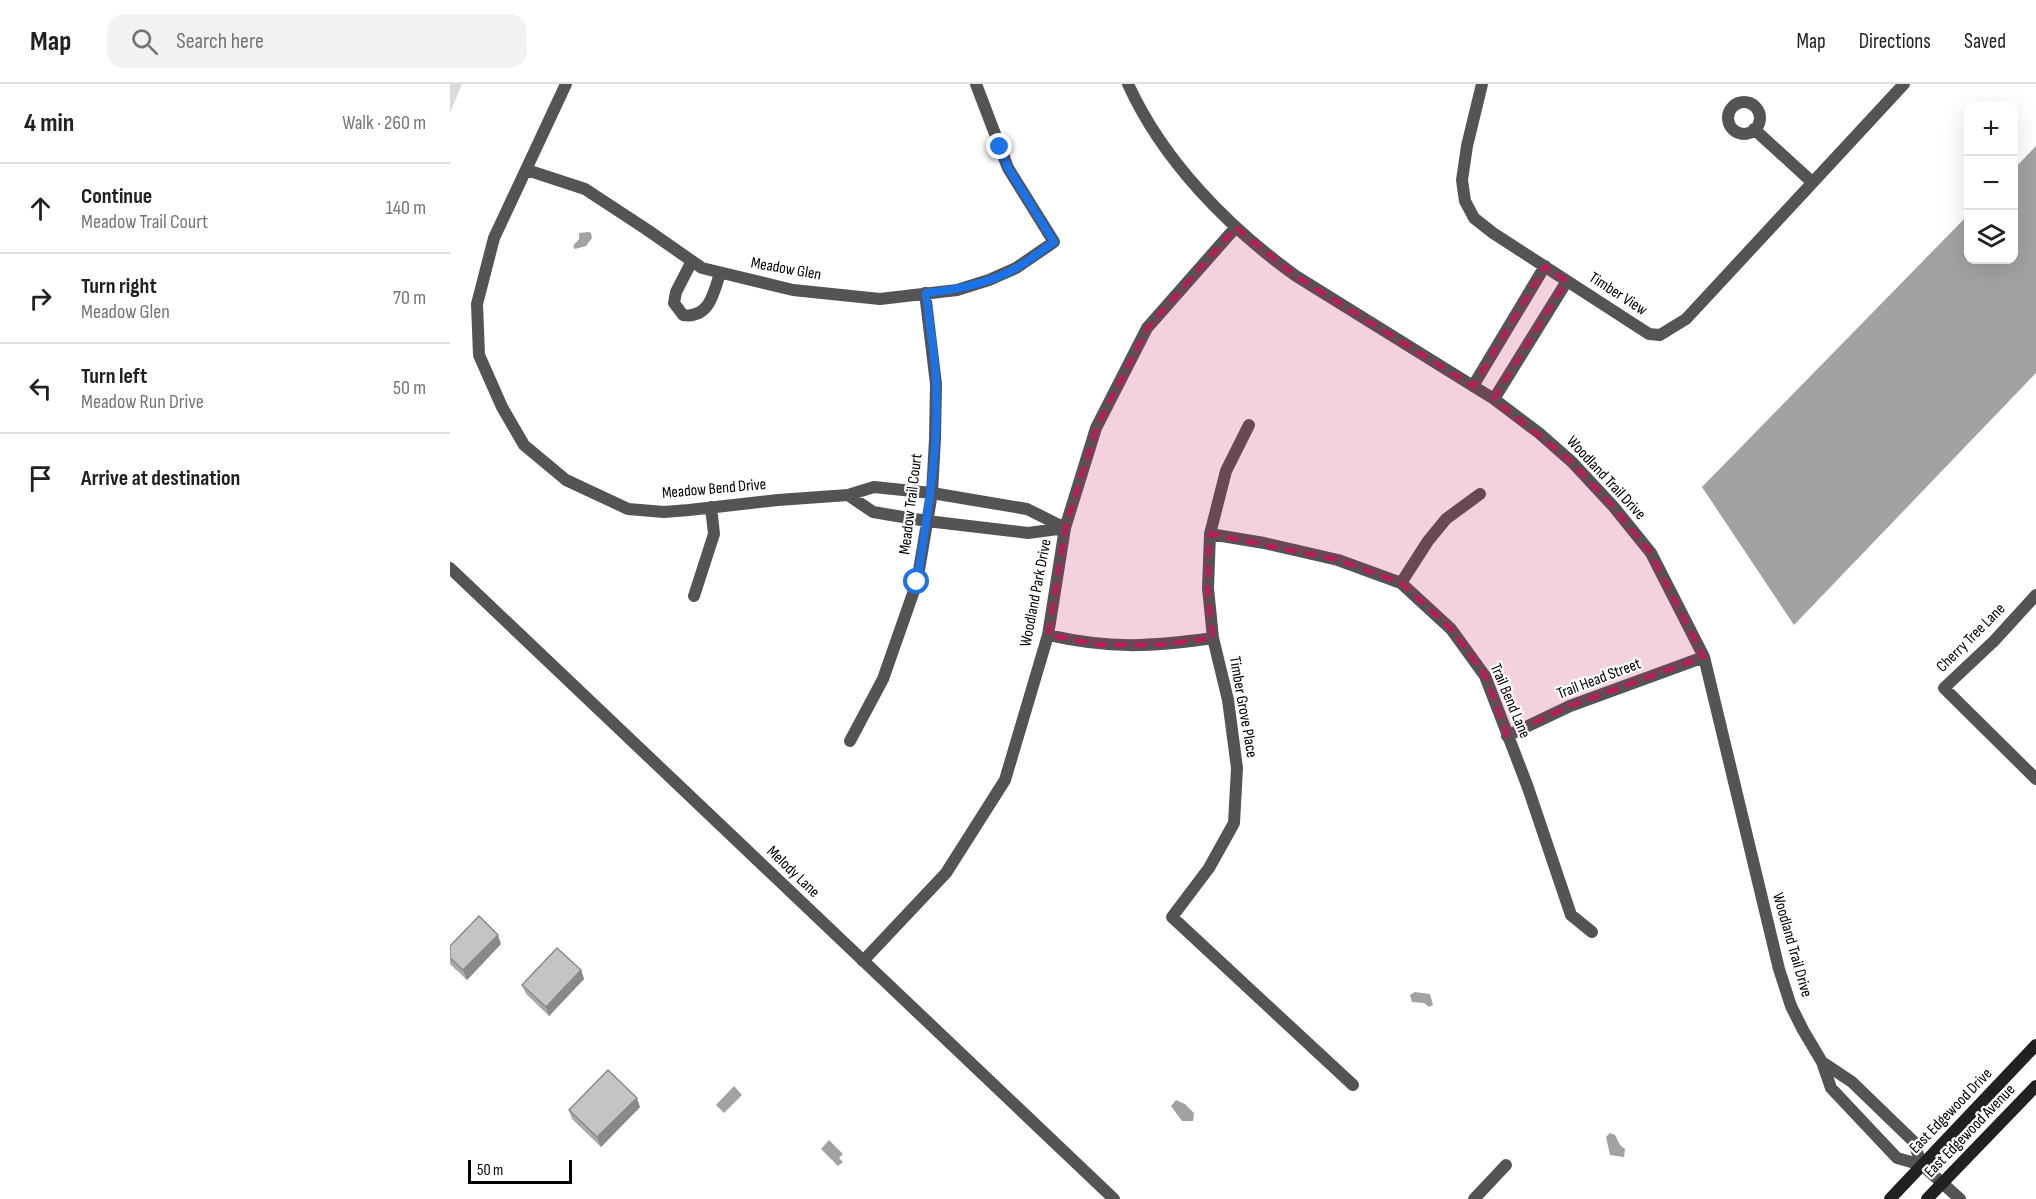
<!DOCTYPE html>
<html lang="en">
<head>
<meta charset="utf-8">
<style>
  :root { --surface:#fff; --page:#f2f2f2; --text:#202124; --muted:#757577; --line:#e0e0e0 }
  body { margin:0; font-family:"Sofia Sans Condensed",sans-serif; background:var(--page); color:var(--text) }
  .controls { position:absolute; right:18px; top:18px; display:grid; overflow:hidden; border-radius:12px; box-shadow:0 6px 24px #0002 }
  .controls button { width:54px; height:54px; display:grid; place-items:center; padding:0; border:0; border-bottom:2px solid var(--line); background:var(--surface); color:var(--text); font:30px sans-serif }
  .scale { position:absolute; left:18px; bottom:15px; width:104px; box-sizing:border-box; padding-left:6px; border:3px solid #000; border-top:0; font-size:16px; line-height:21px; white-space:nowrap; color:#000; -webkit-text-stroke:4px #fff; paint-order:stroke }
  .stop { position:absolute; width:18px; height:18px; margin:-14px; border:4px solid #1a73e8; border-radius:50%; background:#fff }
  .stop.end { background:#1a73e8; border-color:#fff; box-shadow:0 2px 6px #0008 }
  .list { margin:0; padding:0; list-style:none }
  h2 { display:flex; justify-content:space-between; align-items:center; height:78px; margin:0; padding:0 24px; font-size:26px }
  h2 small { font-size:20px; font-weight:400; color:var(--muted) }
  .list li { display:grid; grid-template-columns:39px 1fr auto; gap:18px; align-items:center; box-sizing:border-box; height:90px; padding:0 24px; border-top:2px solid var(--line) }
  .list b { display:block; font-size:22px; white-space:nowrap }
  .list p { margin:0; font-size:20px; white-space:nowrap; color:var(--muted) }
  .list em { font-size:20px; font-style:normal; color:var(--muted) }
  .icon { flex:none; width:33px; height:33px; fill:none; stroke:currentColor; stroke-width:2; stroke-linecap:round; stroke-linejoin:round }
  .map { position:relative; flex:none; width:1586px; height:1115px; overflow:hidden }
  header { display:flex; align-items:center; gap:36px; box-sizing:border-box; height:84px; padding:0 30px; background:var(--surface); border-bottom:2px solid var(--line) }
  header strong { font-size:28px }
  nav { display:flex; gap:33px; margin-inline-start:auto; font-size:21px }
  .search { width:420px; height:54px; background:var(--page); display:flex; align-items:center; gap:15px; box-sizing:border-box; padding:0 21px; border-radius:18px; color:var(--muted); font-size:22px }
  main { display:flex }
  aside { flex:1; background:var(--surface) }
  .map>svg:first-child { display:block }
</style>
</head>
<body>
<header>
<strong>Map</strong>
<div class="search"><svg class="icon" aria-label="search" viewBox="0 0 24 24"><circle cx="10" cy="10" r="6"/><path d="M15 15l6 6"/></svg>Search here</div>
<nav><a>Map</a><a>Directions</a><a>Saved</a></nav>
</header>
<main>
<aside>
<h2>4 min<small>Walk · 260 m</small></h2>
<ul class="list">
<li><svg class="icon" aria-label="ahead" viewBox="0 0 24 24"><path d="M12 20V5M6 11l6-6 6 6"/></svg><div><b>Continue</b><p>Meadow Trail Court</p></div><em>140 m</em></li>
<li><svg class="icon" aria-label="right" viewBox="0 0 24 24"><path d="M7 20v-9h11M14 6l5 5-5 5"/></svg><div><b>Turn right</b><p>Meadow Glen</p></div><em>70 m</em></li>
<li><svg class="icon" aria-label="left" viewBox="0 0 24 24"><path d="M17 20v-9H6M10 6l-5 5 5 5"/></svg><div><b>Turn left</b><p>Meadow Run Drive</p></div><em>50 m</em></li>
<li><svg class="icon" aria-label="arrive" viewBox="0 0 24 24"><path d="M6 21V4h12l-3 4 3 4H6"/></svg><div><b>Arrive at destination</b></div></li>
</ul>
</aside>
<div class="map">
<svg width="1586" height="1115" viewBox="0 0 1586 1115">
  <rect width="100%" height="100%" fill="#fff"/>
  <path fill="#dbdbdb" d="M 0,0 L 12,0 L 0,29 Z"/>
  <path fill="#a2a2a2" d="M 1586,62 L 1586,289 L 1344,541 L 1252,403 L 1518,131 L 1518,176 L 1564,176 L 1564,85 Z
    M 139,148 L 141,149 L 142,154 L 136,162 L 125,165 L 123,162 L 129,155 L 129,149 Z
    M 965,908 L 980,910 L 983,921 L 979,923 L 974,919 L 962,918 L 960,911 Z
    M 284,1002 L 292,1011 L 274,1029 L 266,1021 Z
    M 726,1016 L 735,1020 L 744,1029 L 743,1037 L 732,1037 L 721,1022 Z
    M 1160,1049 L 1165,1051 L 1170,1061 L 1175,1065 L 1174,1073 L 1160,1071 L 1156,1053 Z
    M 379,1056 L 393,1070 L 389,1074 L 393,1078 L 388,1082 L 371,1065 Z"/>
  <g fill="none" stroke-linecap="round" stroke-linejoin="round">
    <path stroke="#545454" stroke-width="12" d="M 116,0 L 44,154 L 27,220 L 29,271 L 52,323 L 74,361 L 116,396 L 178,425 L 214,428 L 239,426 L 328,416 L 398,411 L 424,403 L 482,409 L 577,425 L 615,444
      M 678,0 C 713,77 778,143 846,192 L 1044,315 L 1089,349 L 1122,378 L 1163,422 L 1201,469 L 1254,573 L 1329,885 L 1341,922 L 1353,946 L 1372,978 L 1381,1004 L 1447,1074 L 1472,1081 L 1510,1115
      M 1032,0 L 1017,62 L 1012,96 L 1015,117 L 1024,134 L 1043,149 L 1199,250 L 1210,251 L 1236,235 L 1454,0
      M1278 34a16 16 0 1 1 32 0a16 16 0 1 1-32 0Z
      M 1304,45 L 1362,98
      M 77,86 L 135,105 L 196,145 L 252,184 L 343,206 L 430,215 L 507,206 L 539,196 L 566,184 L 604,158 L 558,84 L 526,0
      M 242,177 L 226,208 L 224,219 L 233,231 C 259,235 264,209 270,189
      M 1023,302 L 1095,182
      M 1044,315 L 1117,197
      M 799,341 L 776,387 L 760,450 L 758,504 L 763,554 L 778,616 L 787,684 L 784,739 L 759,784 L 722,833 L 903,1001
      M 398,411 L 423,428 L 477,437 L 578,449 L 615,444
      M 760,450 L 814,459 L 888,476 L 951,499 L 1001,545 L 1035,592 L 1077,701 L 1121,831 L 1142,848
      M 951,499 L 978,457 L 996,435 L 1030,410
      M 1586,511 L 1544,557 L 1494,604 L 1586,695
      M 244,512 L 264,450 L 261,423
      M 598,551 C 660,565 700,563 763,554
      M 1057,652 L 1120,622 L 1254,573
      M 400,657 L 433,595 L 467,498 L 482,409 L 485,355 L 486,300 L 475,209
      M 413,877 L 496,789 L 555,696 L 598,551 L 615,444 L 646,344 L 697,244 L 786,143
      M 1372,978 L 1402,998 L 1463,1057 L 1472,1081
      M 1024,1115 L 1056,1081"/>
    <path stroke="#545454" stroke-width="12" d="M 0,484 L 664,1115"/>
    <path stroke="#212121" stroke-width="12" d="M 1440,1115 L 1586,961
      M 1477,1115 L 1586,1002"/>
  </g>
  <path fill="#a9a9a9" d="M 51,860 L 17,896 L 0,880 L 0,862 Z
    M 131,886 L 134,895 L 99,932 L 76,910 L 72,901 Z
    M 190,1023 L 151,1063 L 122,1035 L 119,1026 Z"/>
  <path fill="#898989" d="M 48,851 L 51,860 L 17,896 L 13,886 Z
    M 131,886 L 134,895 L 99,932 L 96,923 Z
    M 187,1014 L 190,1023 L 151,1063 L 147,1053 Z"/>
  <path fill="#c4c4c4" stroke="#898989" stroke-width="1.5" d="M 29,832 L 48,851 L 13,886 L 0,874 L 0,862 Z
    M 107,864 L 131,886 L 96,923 L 72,901 Z
    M 158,986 L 187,1014 L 147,1053 L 119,1026 Z"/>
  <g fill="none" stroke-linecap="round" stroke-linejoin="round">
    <path stroke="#1a73e8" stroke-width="8" d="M 467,498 C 477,432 489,367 486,300 C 485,270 479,239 476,209 C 507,206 538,200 566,184 C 579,177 592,166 604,158 L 558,84 L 550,63"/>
  </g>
  <path fill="#c2185b" fill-opacity="0.2" stroke="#c2185b" stroke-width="4.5" stroke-dasharray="12 8" stroke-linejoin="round" d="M 786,143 L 846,192 L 1023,302 L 1095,182 L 1117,197 L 1044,315 L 1122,378 L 1163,422 L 1201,469 L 1254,573 L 1120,622 L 1057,652 L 1035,592 L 1001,545 L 951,499 L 888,476 L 760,450 L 758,504 L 763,554 L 711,561 L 650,561 L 598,551 L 615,444 L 646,344 L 697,244 Z"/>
  <g text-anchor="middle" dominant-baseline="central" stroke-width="4.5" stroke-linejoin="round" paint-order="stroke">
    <g font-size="16" fill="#000" stroke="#fff">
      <text transform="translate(336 185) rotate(10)">Meadow Glen</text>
      <text transform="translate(1168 210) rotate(33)">Timber View</text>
      <text transform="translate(1156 394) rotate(47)">Woodland Trail Drive</text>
      <text transform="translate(264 405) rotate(-5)">Meadow Bend Drive</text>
      <text transform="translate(461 420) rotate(-83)">Meadow Trail Court</text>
      <text transform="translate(586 509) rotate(-79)">Woodland Park Drive</text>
      <text transform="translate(1521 554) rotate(-45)">Cherry Tree Lane</text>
      <text transform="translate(1149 595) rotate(-21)">Trail Head Street</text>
      <text transform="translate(1060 617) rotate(67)">Trail Bend Lane</text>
      <text transform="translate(793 623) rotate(80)">Timber Grove Place</text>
      <text transform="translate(343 788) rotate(44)">Melody Lane</text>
      <text transform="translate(1342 861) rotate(74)">Woodland Trail Drive</text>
      <text transform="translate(1501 1027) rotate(-46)">East Edgewood Drive</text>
      <text transform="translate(1520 1047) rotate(-46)">East Edgewood Avenue</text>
    </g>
  </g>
</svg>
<div class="controls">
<button>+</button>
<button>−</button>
<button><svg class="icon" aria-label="layers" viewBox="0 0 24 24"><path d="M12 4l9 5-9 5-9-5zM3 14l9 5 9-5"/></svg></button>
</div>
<div class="scale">50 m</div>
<div class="stop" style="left:467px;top:498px"></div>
<div class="stop end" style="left:550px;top:63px"></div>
</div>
</main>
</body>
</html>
